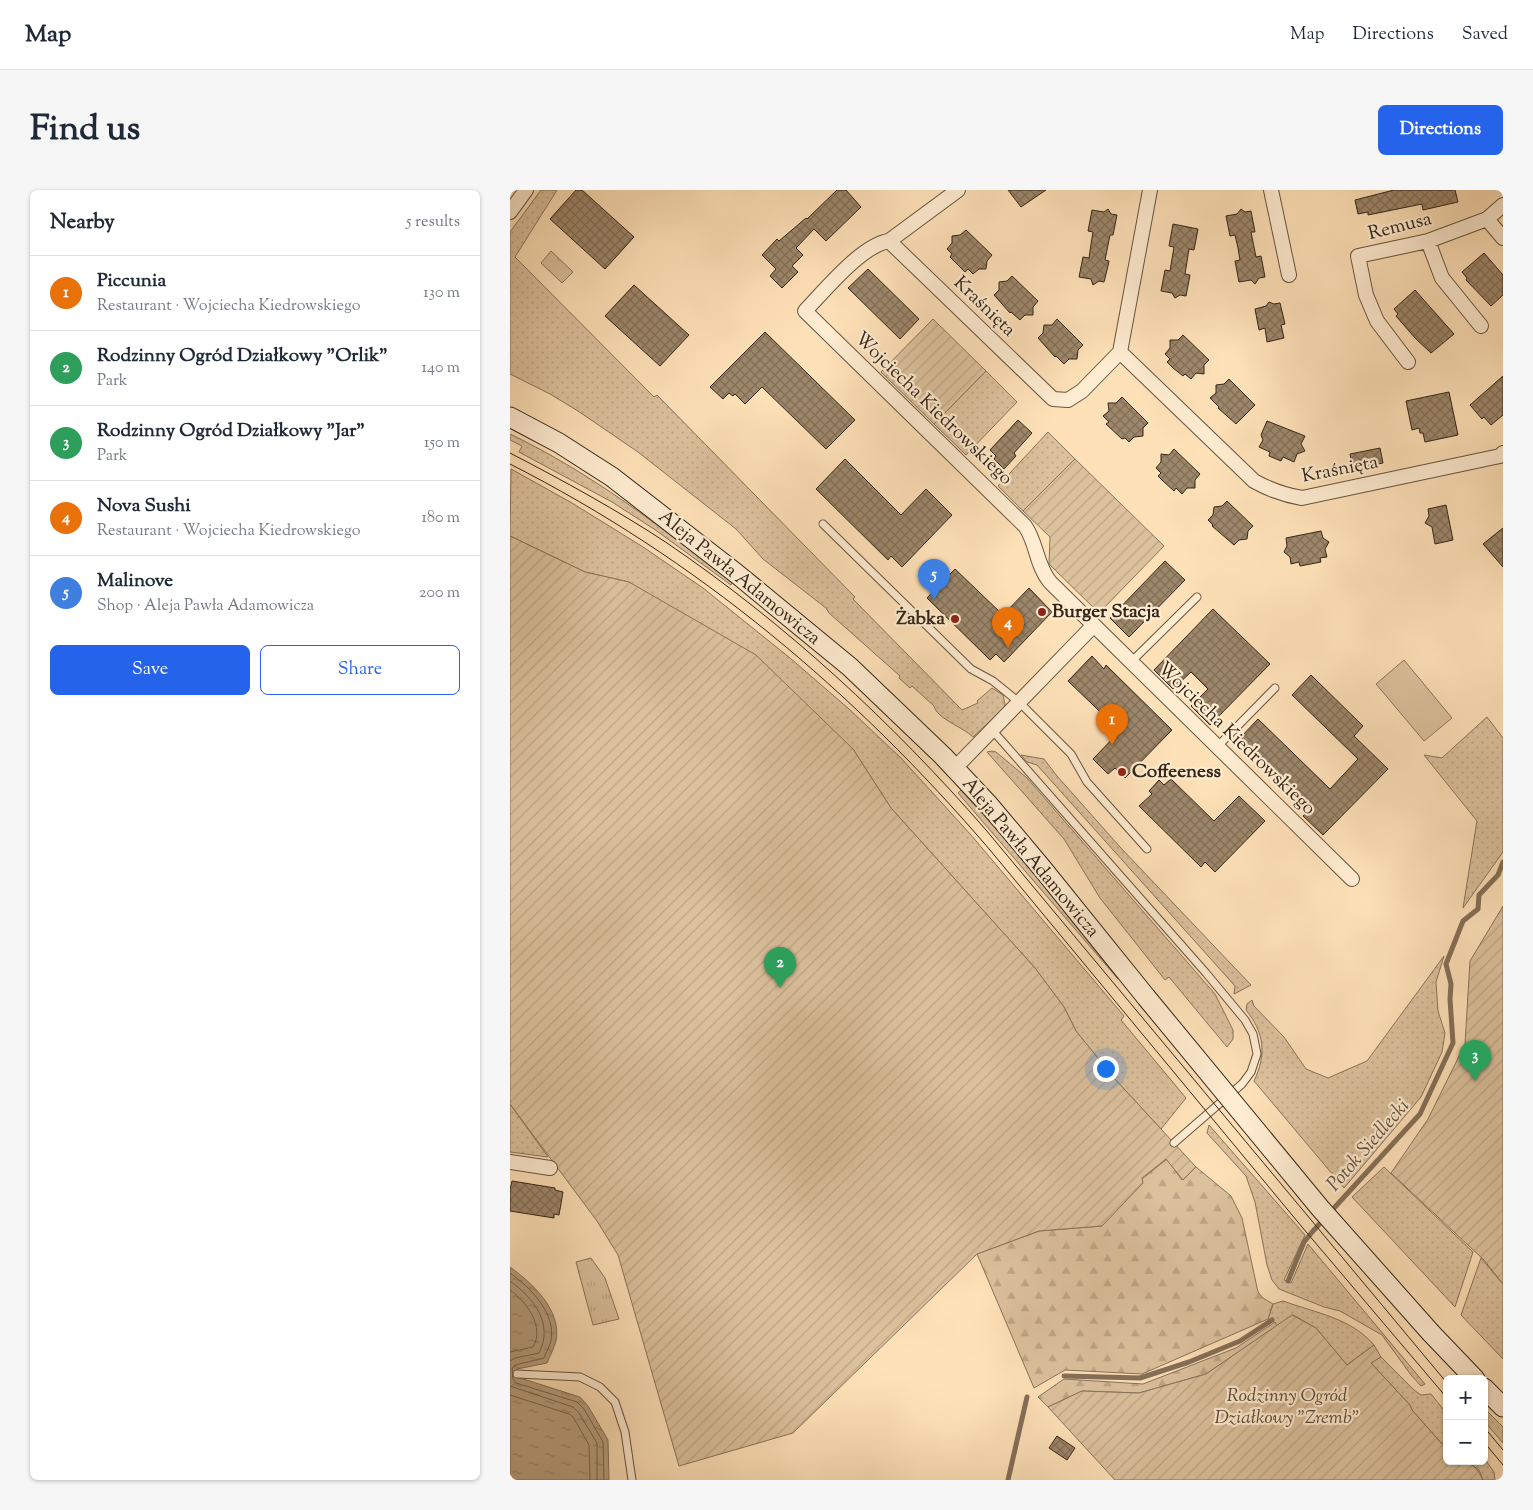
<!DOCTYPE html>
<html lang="en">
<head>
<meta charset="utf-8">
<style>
  :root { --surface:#fff; --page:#f6f6f7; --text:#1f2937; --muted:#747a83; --line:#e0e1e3; --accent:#2563eb }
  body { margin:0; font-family:"Sorts Mill Goudy",serif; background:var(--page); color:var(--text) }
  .controls { position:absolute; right:15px; bottom:15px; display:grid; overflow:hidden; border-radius:8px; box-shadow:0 1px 4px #0004 }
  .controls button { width:45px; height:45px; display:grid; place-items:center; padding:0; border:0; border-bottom:1px solid var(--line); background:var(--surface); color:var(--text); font:25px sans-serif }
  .you { position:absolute; left:595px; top:878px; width:18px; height:18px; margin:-12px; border:4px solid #fff; border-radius:50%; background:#1a73e8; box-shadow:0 0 0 8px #1a73e833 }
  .badge { display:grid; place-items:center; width:32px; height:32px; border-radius:50%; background:var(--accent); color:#fff; font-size:16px; font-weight:700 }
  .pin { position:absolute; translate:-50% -41px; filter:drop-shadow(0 1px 2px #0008) }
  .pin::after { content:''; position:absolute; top:26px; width:18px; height:15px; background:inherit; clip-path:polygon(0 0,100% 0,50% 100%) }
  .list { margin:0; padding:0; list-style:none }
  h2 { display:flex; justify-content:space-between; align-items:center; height:65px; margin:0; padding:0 20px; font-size:21px }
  h2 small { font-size:16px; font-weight:400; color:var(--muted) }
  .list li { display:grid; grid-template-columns:32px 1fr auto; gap:15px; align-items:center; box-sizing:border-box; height:75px; padding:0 20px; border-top:1px solid var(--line) }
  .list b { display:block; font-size:19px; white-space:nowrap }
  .list p { margin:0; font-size:16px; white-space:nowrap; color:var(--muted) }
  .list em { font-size:16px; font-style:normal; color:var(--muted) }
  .actions { display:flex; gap:10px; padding:15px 20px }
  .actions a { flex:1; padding:11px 0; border:1px solid var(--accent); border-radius:8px; text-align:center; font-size:18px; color:var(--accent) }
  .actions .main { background:var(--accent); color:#fff }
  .map { position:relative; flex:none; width:993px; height:1290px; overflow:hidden; border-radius:8px }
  header { display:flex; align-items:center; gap:30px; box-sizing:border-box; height:70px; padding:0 25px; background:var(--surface); border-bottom:1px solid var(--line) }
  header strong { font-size:24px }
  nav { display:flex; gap:28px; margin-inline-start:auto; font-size:18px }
  .intro { display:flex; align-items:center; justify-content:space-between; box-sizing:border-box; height:120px; padding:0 30px }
  h1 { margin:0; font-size:35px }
  .button { padding:12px 22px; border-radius:8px; background:var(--accent); color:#fff; font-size:18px; font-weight:700 }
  main { display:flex; gap:30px; padding:0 30px }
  aside { flex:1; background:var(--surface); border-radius:8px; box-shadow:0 1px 4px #0004 }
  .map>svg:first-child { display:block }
</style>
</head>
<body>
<header>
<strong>Map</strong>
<nav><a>Map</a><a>Directions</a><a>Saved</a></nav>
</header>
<div class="intro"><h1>Find us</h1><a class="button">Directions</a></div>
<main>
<aside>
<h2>Nearby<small>5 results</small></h2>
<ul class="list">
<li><span class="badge" style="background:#e8710a">1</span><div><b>Piccunia</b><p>Restaurant · Wojciecha Kiedrowskiego</p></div><em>130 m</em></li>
<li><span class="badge" style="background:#2e9e5b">2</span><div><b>Rodzinny Ogród Działkowy &quot;Orlik&quot;</b><p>Park</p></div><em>140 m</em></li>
<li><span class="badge" style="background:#2e9e5b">3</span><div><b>Rodzinny Ogród Działkowy &quot;Jar&quot;</b><p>Park</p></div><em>150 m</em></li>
<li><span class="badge" style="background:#e8710a">4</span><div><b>Nova Sushi</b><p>Restaurant · Wojciecha Kiedrowskiego</p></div><em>180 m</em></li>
<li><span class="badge" style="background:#3f7fe0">5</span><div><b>Malinove</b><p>Shop · Aleja Pawła Adamowicza</p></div><em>200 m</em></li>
</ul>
<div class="actions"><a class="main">Save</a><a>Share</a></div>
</aside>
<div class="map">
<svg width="993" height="1290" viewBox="0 0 993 1290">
  <defs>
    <pattern id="grass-dots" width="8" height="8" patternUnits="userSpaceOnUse" patternTransform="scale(1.25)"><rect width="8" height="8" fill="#dcc19d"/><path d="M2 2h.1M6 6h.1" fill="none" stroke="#bda686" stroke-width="1.8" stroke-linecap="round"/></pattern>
    <pattern id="forest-firs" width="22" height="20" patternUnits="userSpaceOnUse" patternTransform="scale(1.25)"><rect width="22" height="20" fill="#dcc19d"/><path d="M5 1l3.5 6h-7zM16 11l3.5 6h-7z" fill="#bda686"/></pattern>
    <pattern id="park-tufts" width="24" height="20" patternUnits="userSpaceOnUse" patternTransform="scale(1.25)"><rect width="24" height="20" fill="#dcc19d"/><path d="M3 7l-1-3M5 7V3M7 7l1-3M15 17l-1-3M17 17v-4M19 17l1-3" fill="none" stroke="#bda686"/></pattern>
    <pattern id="garden-furrows" width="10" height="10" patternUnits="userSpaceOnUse" patternTransform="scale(1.25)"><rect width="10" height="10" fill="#dcc19d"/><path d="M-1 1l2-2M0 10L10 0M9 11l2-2" fill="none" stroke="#bda686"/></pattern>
    <pattern id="water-ripples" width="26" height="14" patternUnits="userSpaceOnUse" patternTransform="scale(1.25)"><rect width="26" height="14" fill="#baa182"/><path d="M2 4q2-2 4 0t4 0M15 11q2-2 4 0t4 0" fill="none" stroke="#988369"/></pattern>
    <pattern id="building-cross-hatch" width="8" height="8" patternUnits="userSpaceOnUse" patternTransform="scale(1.25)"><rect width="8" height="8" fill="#9d876b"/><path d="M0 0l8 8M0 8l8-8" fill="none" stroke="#816e57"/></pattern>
  </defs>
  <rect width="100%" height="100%" fill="#ffe1b8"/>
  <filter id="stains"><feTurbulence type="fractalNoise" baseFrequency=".004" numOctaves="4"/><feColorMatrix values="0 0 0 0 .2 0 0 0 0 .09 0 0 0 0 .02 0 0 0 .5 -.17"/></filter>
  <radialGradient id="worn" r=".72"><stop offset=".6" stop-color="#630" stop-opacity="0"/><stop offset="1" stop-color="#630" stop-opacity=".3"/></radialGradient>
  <path fill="url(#grass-dots)" stroke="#88735a" d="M 31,0 L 47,0 L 5,67 L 144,207 L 147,205 L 345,407 L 343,409 L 452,520 L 468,513 L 467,511 L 482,498 L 493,505 L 495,514 L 494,518 L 463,547 C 453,537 427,529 424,516 L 402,496 L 400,498 L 389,488 L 390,486 L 319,423 L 316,418 L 253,369 L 226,339 L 128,262 L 68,221 L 40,204 L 0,184 L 0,42 Z
    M 476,181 L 507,212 L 456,265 L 424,234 Z
    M 538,242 L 565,269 L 513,321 L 488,296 Z
    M 0,244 C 81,283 152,337 222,393 L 221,395 L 144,339 L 102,312 L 9,262 L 12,256 L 0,250 Z
    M 1,279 L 62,313 L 133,357 L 193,398 L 280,468 L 339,519 L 391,568 L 461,645 L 614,826 L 611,830 L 676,908 L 651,939 L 604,888 L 566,841 L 554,817 L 525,778 L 381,618 L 343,559 L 119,392 L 75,382 L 0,346 Z
    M 977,527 L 993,548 L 993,662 L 953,718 L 967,631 L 914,565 L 932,568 Z
    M 482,561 L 486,562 L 517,588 L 705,804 L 723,840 L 723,849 L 717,857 L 659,787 L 655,790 L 590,708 L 554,649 L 477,562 Z
    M 511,565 L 534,569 L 547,586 L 610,657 L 741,795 L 724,804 L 725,796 L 527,575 L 517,572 Z
    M 451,600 L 511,667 L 608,789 L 448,603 Z
    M 934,766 L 926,792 L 928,821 L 935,843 L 932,862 L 911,907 L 834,998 L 744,891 C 757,864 754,842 736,820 L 737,814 L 742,810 L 744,816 L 774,847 L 796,879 L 818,888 L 857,871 Z
    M 0,914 L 38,967 L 0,962 Z
    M 699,935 L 795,1045 L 774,1090 L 781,1093 L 798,1054 L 915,1194 L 911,1196 L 901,1185 L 872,1145 L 830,1121 L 814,1117 L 769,1099 L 762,1090 L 757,1075 L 745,1012 L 736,986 L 697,943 Z
    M 874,977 L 963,1062 L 945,1117 L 842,1007 Z
    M 971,1068 L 993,1094 L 993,1169 L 951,1125 Z
    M 773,1111 C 806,1123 841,1128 864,1155 L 837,1175 L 806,1138 L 783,1125 L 767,1136 L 762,1130 L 758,1129 L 763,1114 Z
    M 871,1167 L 904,1200 L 911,1205 L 921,1204 L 937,1224 L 937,1257 L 931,1253 L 902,1220 L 900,1215 L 860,1172 Z
    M 974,1218 L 993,1237 L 993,1253 L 974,1231 Z
    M 974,1268 L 984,1282 L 985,1290 L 973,1290 L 969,1280 L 956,1271 L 974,1271 Z"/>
  <path fill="url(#forest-firs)" stroke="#88735a" d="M 657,969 L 672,990 L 686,977 L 721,1006 L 732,1028 L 748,1102 L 753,1108 L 763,1114 L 758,1129 L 632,1184 L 555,1180 L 524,1198 L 467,1064 L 529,1041 L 592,1036 L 632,989 Z
    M 765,1132 L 767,1136 L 696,1184 L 629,1203 L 572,1201 L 538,1217 L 528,1207 L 554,1189 L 633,1194 L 726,1158 Z"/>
  <path fill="url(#park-tufts)" stroke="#88735a" d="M 41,61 L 63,82 L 52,93 L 31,73 Z
    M 81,1068 L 95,1088 L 109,1129 L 83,1135 L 66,1072 Z"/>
  <path fill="url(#garden-furrows)" stroke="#88735a" d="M 423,129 L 476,181 L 424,234 L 371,182 Z
    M 565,269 L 654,356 L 589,423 L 539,374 L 540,347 L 513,321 Z
    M 0,346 L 75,382 L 119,392 L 246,465 L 343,559 L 381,618 L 525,778 L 554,817 L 566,841 L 604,888 L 686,977 L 673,990 L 656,969 L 632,988 L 633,993 L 592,1036 L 529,1041 L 467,1064 L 283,1243 L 169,1276 L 108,1065 L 87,1031 L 0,914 Z
    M 993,716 L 993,1094 L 974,1070 L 881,983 L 918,929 L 955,854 L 960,771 Z
    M 782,1125 L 806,1138 L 837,1175 L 864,1155 L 871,1167 L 861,1173 L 900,1215 L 902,1220 L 931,1253 L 937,1257 L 937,1271 C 956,1271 964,1271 973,1290 L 605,1290 L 538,1217 L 572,1201 L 629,1203 L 696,1184 Z"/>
  <path fill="#dcc19d" stroke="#88735a" d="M 894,470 L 942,528 L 914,551 L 866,494 Z"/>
  <path fill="url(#water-ripples)" stroke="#846f58" d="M 0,1077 C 22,1093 52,1120 46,1151 C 44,1158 40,1166 37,1173 L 7,1179 L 7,1187 L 70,1207 L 78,1216 L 98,1250 L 99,1290 L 0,1290 Z"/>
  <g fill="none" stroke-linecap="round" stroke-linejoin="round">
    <path stroke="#76634d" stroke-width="1" d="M 0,1083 C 20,1097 46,1123 41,1150 C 40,1156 36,1162 34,1168 L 5,1175 L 2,1179 L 3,1189 L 6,1193 L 67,1212 L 74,1219 L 93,1252 L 94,1290
      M 0,1091 C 24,1108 44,1134 29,1163 L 5,1168 L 0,1171
      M 0,1100 C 17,1112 35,1137 23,1157 L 0,1162
      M 0,1196 L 63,1217 L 69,1223 L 87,1253 L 87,1290
      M 0,1205 L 59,1224 L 63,1227 L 79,1255 L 80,1290"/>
    <path stroke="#846f58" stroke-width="5" d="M 778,1091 L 794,1052 L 803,1041 L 910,924 L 943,853 L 940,809 L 941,794 L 936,774 L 953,731 L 968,719 L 969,705 L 988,685 L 993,672
      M 554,1186 L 630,1188 L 679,1172 L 730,1151 L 762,1130
      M 498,1290 L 517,1207"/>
  </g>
  <path fill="url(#building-cross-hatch)" stroke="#332518" d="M 66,0 L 72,0 L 124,47 L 95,79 L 40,29 Z
    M 327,0 L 336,0 L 351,17 L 316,51 L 304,39 L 286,58 L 293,65 L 282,76 L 288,82 L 272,98 L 260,86 L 266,79 L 252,65 L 267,49 L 269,51 L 296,28 L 297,29 Z
    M 498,0 L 536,0 L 511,17 Z
    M 884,0 L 945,0 L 948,12 L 913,20 L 912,14 L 858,25 L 858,22 L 848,24 L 845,10 Z
    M 598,19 L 601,24 L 607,25 L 603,45 L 600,45 L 595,70 L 599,71 L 598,76 L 594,92 L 589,91 L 583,95 L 581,89 L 569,87 L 573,67 L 579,68 L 581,54 L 583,42 L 578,41 L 582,20 L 594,22 Z
    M 731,19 L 735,22 L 741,21 L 745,42 L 741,42 L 746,67 L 751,66 L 755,87 L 749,88 L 745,94 L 741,90 L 729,92 L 725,71 L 730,70 L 728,58 L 725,45 L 720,46 L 716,26 L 727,24 Z
    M 663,34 L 688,39 L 684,60 L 679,59 L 675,84 L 680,85 L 676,106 L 670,105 L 665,108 L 662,103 L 651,101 L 655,80 L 660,81 L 664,57 L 659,56 Z
    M 456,40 L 482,65 L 477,71 L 476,79 L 469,79 L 463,84 L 458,79 L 455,82 L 440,67 L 442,64 L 437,59 L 442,53 L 442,46 L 450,45 Z
    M 974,63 L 993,85 L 993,105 L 981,116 L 956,90 L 957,88 L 952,82 Z
    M 358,79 L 409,129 L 390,149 L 338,98 Z
    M 502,86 L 528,111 L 523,117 L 523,125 L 515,125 L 510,130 L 501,122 L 500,123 L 484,105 L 489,100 L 489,92 L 497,91 Z
    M 124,95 L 179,145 L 150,176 L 95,126 Z
    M 905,100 L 944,144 L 921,163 L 905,148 L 886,126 L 888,124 L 884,119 Z
    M 759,112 L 764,114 L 770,113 L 775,134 L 771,135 L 774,148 L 757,152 L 755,138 L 749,140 L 745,119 L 756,116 Z
    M 547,129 L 573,155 L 568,160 L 567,169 L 559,169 L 554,174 L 546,166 L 545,167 L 528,148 L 533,143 L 534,135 L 542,135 Z
    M 255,142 L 345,230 L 316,259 L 252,197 L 235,214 L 225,204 L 223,206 L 219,203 L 213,209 L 200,197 Z
    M 673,145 L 699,170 L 694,175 L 694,184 L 686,183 L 681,189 L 675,184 L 673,186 L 663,178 L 657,172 L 660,169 L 655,164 L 660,158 L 660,150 L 668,150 Z
    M 993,186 L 993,225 L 981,235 L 974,227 L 972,229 L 960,215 Z
    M 719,189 L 745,215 L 726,234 L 708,218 L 709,217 L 700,208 L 706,203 L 706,195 L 714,194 Z
    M 939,202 L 948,245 L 915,252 L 913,243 L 910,243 L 909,238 L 902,240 L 896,211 Z
    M 612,207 L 638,233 L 633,238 L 633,246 L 624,247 L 619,252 L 615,248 L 612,249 L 596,234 L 599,232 L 593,226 L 599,221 L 598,213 L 606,213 Z
    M 508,230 L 522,243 L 504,263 L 506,266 L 494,279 L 484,269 L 486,266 L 480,260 Z
    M 757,231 L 795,246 L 791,254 L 795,261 L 787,264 L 784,272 L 773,267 L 771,271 L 759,266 L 760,262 L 749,257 L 753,250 L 751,245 Z
    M 870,258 L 873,273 L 843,279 L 840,264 Z
    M 664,259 L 690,284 L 685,290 L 685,298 L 677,298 L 672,304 L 666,298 L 664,301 L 653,291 L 648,286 L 651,283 L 646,278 L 651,272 L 651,264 L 659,265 Z
    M 335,269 L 391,325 L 416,299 L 442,325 L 392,377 L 381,366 L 378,370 L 306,299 Z
    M 717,311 L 743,336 L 738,341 L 737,349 L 729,350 L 724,355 L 702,336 L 703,335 L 698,330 L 703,325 L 704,317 L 712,316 Z
    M 936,315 L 943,350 L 925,354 L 922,337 L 915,333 L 919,326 L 918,319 Z
    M 993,338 L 993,377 L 973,354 Z
    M 811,341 L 813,348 L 819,352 L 815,359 L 817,367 L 810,368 L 811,372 L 790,376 L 789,372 L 781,374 L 780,367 L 774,362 L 777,356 L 776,348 Z
    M 655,371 L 675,390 L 619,447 L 600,428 Z
    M 445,379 L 493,425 L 519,398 L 542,422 L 494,472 L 486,464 L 480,470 L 417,408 Z
    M 703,419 L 760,474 L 700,535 L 681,516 L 698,499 L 681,482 L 663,499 L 644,480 Z
    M 582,466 L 594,479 L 596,475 L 662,540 L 615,588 L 605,578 L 598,584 L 583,569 L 610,541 L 558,491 Z
    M 801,485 L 853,536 L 844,546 L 878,579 L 813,645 L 793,626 L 800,619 L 729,549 L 748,529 L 820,599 L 848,569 L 782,505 Z
    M 661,589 L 704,631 L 729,606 L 755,631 L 705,682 L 695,672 L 691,677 L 629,616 L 642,604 L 639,601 L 649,590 L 654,595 Z
    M 2,991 L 45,998 L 45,1000 L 53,1002 L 49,1025 L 44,1024 L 44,1028 L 0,1021 L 0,999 Z
    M 547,1246 L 565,1258 L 557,1270 L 539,1258 Z"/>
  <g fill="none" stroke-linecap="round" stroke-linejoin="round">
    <defs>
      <path id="lane" d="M 313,334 L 461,479 L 483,491 L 510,513 L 561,564 L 577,592 L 637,659
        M 621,472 L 687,407
        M 483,541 L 696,783 L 735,830 L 743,844 L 747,864 L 741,882 L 732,894 L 664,953
        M 708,556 L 765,498
        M 7,1184 L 70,1187 L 90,1197 L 105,1212 L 115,1242 L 122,1290"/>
      <path id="street" d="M 448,0 L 379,51 C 352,55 315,100 295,121 L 515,336 C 527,353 526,375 540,392 L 842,689
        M 761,0 L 779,85
        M 0,22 L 16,0
        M 977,29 L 993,48
        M 379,51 L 543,209 L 558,210 L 572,201 L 610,162 L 640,0
        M 918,51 L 932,88 L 971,136
        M 610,162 L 744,291 C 760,300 774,305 792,308 L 990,266 L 993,263
        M 898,172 L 867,131 L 856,105 L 848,66 L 918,51 L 977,29 L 993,15
        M 445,578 L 583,436
        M 0,972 L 40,978"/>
      <path id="secondary" d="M 0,227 L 49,253 L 102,287 L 227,384 L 340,477 L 433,566 L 479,615 L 532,678 L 636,807
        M 921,1143 L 965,1189
        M 974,1198 L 993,1217"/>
    </defs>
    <use href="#lane" stroke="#665440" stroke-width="9"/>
    <use href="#street" stroke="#665440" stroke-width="16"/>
    <use href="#secondary" stroke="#332518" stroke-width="21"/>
    <use href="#lane" stroke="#ffecd1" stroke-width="7"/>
    <use href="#street" stroke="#ffecd1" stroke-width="14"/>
    <use href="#secondary" stroke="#ffecd1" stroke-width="19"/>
    <path stroke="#332518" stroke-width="1" d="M 0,263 C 54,291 107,320 157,353 C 276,434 382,532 476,640 L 937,1193
      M 0,274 C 187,369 344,501 480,660 L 792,1037 L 937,1208
      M 974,1237 L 993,1260
      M 974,1252 L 993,1275"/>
    <defs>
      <path id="secondary-bridge" d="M 636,807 L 810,1018 L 921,1143"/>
    </defs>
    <use href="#secondary-bridge" stroke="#332518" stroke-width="21" stroke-linecap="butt"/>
    <use href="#secondary-bridge" stroke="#ffecd1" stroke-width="19"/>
  </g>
  <g fill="#8f2418" stroke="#ffecd1" stroke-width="2">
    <circle cx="532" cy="422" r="5"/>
    <circle cx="445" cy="429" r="5"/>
    <circle cx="612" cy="582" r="5"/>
  </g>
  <g text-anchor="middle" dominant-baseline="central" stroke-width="4.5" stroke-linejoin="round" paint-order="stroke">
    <g font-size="19" fill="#332518" stroke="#ffecd1">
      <text transform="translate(890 37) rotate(-14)">Remusa</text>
      <text transform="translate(474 117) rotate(44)">Kraśnięta</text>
      <text transform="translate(423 219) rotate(44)">Wojciecha Kiedrowskiego</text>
      <text transform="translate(830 280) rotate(-11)">Kraśnięta</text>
      <text transform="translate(229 388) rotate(39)">Aleja Pawła Adamowicza</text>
      <text transform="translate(726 549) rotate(44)">Wojciecha Kiedrowskiego</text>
      <text transform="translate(520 668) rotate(50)">Aleja Pawła Adamowicza</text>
    </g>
    <g font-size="19" font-weight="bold" fill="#332518" stroke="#ffecd1" text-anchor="start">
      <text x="542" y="422">Burger Stacja</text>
      <text x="435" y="429" text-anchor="end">Żabka</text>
      <text x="622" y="582">Coffeeness</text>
    </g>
    <g font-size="19" font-style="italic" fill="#5d4c39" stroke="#ffecd1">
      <text x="777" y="1206">Rodzinny Ogród<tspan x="777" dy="22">Działkowy "Zremb"</tspan></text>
    </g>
    <g font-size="20" font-style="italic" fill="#62503d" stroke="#ffecd1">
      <text transform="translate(859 956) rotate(-49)">Potok Siedlecki</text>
    </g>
  </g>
  <rect width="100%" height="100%" filter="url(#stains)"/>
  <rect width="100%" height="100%" fill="url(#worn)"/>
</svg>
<div class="controls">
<button>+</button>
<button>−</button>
</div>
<div class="you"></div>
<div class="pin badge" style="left:602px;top:555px;background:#e8710a">1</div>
<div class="pin badge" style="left:270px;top:798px;background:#2e9e5b">2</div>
<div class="pin badge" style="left:965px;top:891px;background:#2e9e5b">3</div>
<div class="pin badge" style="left:498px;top:458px;background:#e8710a">4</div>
<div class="pin badge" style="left:424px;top:410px;background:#3f7fe0">5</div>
</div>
</main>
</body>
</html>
